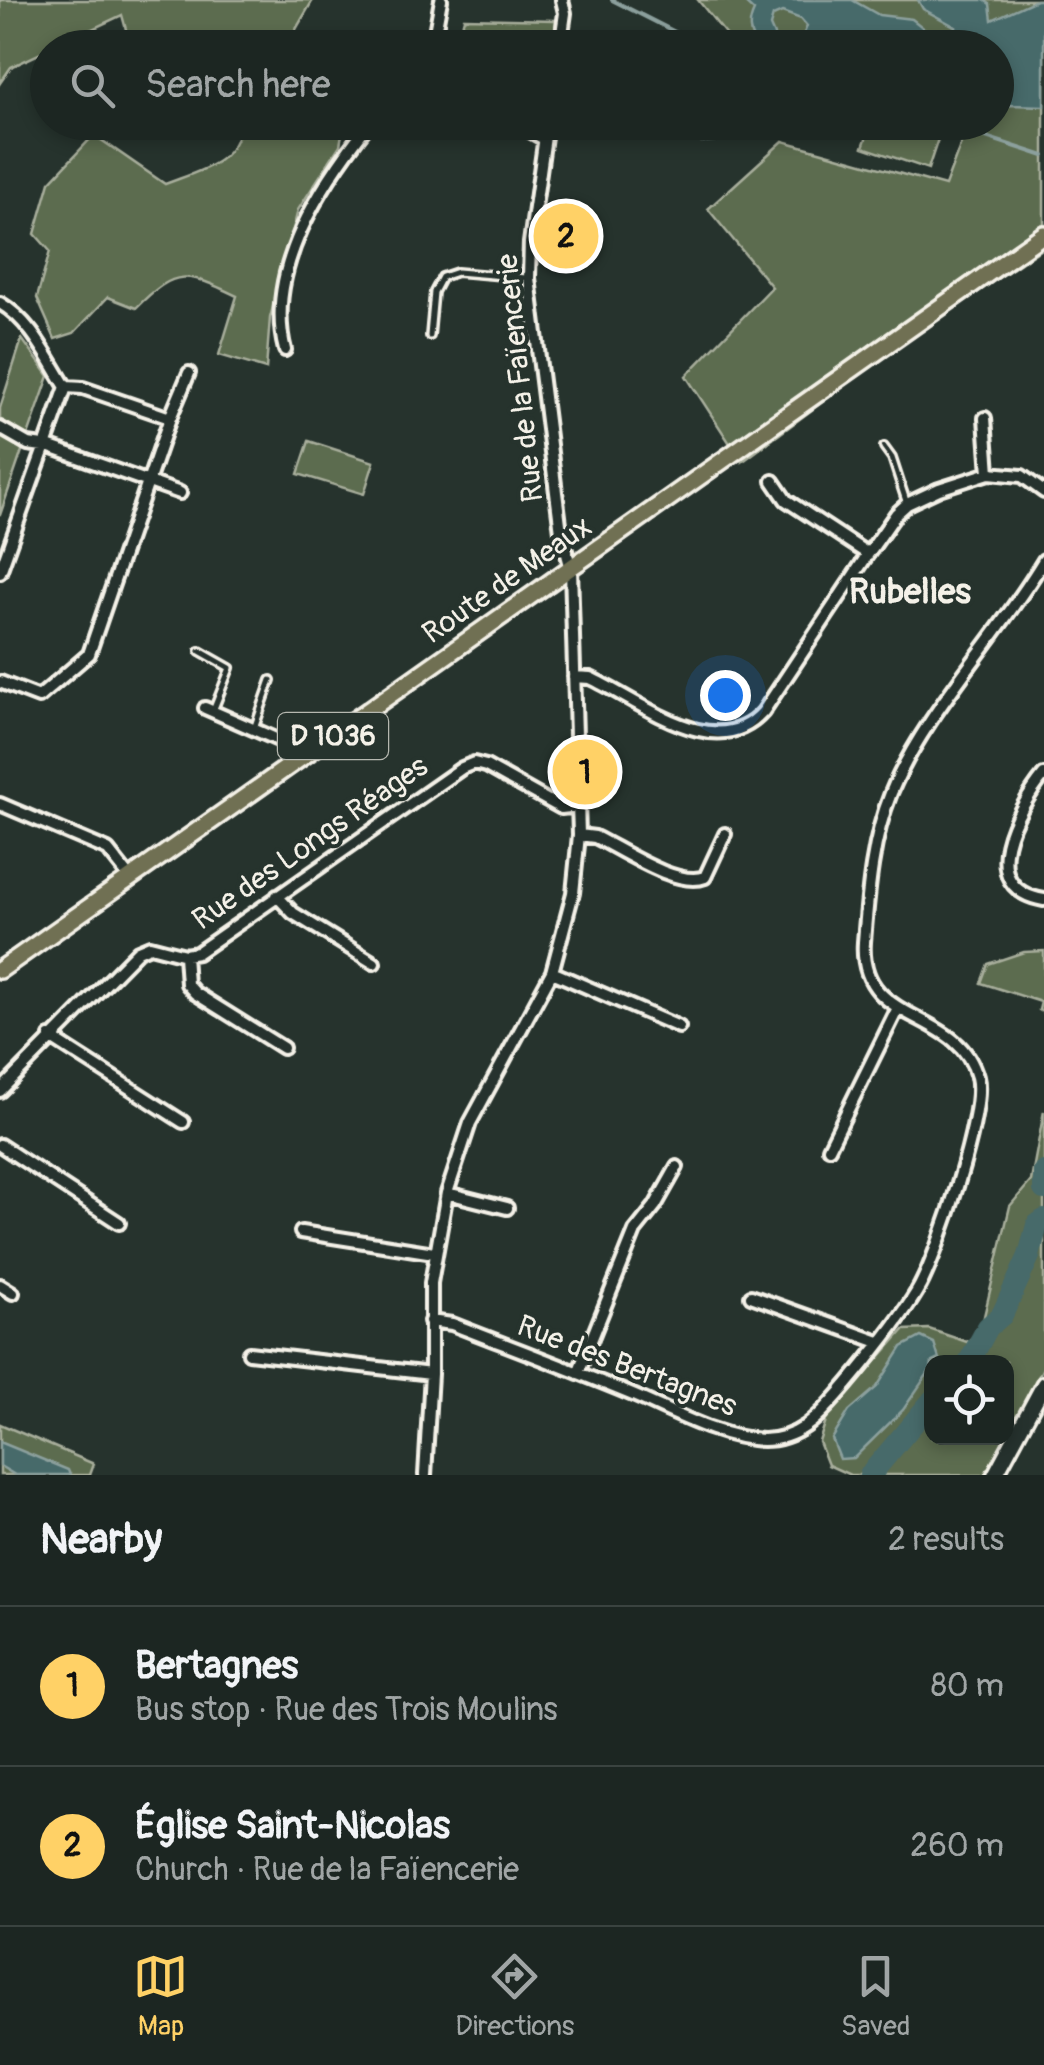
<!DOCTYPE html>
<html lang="en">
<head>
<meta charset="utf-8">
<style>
  :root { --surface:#1c2622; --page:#252e2a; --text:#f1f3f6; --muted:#a0a5a5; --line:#3a4340; --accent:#ffd166 }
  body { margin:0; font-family:Pangolin,sans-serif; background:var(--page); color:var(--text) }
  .controls { position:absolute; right:30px; bottom:30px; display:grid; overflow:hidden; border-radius:20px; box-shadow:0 5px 15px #0003 }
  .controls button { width:90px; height:90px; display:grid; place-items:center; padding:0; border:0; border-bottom:2px solid var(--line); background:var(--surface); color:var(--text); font:50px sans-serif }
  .you { position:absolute; left:725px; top:695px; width:35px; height:35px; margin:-25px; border:8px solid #fff; border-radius:50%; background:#1a73e8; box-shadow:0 0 0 15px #1a73e833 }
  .badge { display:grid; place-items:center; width:65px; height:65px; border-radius:50%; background:var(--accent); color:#111; font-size:32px; font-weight:700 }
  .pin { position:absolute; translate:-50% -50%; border:5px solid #fff; box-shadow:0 2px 10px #0006 }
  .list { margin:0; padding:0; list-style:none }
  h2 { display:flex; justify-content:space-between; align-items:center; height:130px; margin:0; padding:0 40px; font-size:42px }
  h2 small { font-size:32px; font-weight:400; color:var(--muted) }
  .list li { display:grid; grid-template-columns:65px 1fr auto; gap:30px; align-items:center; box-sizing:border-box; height:160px; padding:0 40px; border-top:2px solid var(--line) }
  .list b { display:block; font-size:38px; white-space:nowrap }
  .list p { margin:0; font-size:32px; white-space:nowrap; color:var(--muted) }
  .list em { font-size:32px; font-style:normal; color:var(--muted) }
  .icon { flex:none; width:55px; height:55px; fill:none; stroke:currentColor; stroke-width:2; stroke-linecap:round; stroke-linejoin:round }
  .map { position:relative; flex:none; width:1044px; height:1475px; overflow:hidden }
  .search { position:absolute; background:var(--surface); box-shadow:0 5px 15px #0003; left:30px; right:30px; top:30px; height:110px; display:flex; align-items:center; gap:25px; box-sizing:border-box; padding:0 35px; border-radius:55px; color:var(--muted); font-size:38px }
  .sheet { height:450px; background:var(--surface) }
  nav { display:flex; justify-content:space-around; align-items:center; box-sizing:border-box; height:140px; border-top:2px solid var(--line); background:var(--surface); font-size:28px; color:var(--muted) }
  nav a { display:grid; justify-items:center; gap:5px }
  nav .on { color:var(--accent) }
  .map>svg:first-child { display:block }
</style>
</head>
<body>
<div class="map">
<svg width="1044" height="1475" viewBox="0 0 1044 1475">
  <rect width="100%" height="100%" fill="#26332d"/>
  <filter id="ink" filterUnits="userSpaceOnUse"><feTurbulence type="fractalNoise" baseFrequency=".01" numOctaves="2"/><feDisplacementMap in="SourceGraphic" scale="20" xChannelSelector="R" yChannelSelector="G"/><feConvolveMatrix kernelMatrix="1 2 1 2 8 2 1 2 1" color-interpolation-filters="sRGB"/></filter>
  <g filter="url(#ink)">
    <path fill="#5c6c4f" stroke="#a8ae9c" stroke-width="2.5" d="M 0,0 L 313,0 L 288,43 L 293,47 L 150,47 L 127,33 L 122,15 L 11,67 L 0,83 Z
      M 698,0 L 1044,0 L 1044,247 L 883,357 L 742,462 L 686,376 L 772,287 L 708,209 L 783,141 L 945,186 L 967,127 L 954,123 L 996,122 L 996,48 L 736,47 Z
      M 464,18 L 556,20 L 553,47 L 456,47 Z
      M 872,122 L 899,123 L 939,136 L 928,169 L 863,147 Z
      M 240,123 L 344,123 L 340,145 L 298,210 L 270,318 L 266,369 L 219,355 L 237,296 C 187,272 176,267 136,308 L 108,297 L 74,333 L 55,339 L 37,298 L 50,251 L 35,234 L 50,182 L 94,135 L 165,184 C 198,171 237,164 240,123 Z
      M 22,339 L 49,376 L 28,436 L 0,420 L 0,408 Z
      M 0,434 L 23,448 L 0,515 Z
      M 309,441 L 374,462 L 364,494 L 298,474 Z
      M 1044,951 L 1044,1013 L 1039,1010 L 1041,1002 L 981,983 L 988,964 L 1024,952 Z
      M 1044,1111 L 1044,1366 L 1007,1435 L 1006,1362 L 932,1362 L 932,1438 L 1005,1438 L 985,1475 L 850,1475 L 828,1465 L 819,1442 L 827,1417 L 904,1330 L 929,1329 L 967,1342 L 981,1329 L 1010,1206 L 1031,1181 Z
      M 0,1424 L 94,1464 L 90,1475 L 0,1475 Z"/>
    <path fill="#466a6b" stroke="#8ca09d" stroke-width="2.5" fill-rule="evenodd" d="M 742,0 L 852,0 L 879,15 L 912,19 L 940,41 L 952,37 L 956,27 L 923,9 L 918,0 L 984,0 L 990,4 L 992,20 L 1036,0 L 1044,0 L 1044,106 L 1009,105 L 997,109 L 996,48 L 856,48 L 846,42 L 831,47 L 758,47 C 749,34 747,26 754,11 ZM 782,12 L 801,19 L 807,26 L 802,38 L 791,44 L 777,42 L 770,26 L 773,16 Z
      M 658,123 L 737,123 L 725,140 L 701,142 L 677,126 L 660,128 Z
      M 921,1337 L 934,1343 L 939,1359 L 932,1362 L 931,1369 L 903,1410 L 854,1458 L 840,1459 L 832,1439 L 849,1411 L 877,1387 L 902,1347 Z
      M 0,1442 L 68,1470 L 70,1475 L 15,1475 L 0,1466 Z"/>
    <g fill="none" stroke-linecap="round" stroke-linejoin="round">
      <path stroke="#8ca09d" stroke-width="4" d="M 612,0 L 683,36 L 722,48
        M 940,122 L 1044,156"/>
      <path stroke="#466a6b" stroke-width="22" d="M 1044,1172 L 1044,1189
        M 969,1362 L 988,1327 L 1002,1315 L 1029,1256 L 1037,1225 L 1044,1220
        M 870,1475 L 932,1401"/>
      <defs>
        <path id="lane" d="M 430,336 L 434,292 L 442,277 L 457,272 L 526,278
          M 884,447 L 892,458 L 906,501
          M 200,651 L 230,668 L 213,711
          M 254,729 L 271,680"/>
        <path id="street" d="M 441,0 L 436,27 L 451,48
          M 560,48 L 565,13 L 562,0
          M 514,122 L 544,139
          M 0,303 C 31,321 47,357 66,387 L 0,572
          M 285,350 C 264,270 322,183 370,122
          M 66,387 L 83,388 L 170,418
          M 985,418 L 989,473
          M 0,428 L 28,444 L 50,447 L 180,493
          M 773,481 L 786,500 L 868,554
          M 574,677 L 590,678 C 640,701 716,765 763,712 L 868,554 L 896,514 L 907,504 L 939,489 L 989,473 L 1022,476 L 1044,492
          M 0,682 L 39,697 L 89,654 L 170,418 L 189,373
          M 205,708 L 285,743 L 300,760
          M 1044,775 C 1018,807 972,888 1044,900
          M 0,804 L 108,850 L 130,878
          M 579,835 L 595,837 C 622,850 677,888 705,877 L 725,834
          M 277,896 L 293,913 L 374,963
          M 185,955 L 187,984 L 195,993 L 283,1048
          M 552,972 L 679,1027
          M 50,1037 L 183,1122
          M 0,1091 L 138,951 L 150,946 L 185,955 L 197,953 L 462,768 L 474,763 L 486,766 L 561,808 L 577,806
          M 0,1145 L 119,1223
          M 829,1148 L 897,1010
          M 447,1193 L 507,1208
          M 301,1232 L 434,1253
          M 0,1285 L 13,1293
          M 751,1296 L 879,1342
          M 430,1321 L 452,1324 C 511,1347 570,1369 628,1393 C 670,1410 717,1438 763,1440 C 778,1440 793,1435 806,1426 C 832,1408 904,1316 920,1286 C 938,1252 986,1111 977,1077 C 959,1007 858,1027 864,942 C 868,893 872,840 891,793 C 924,713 999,636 1044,560
          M 249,1353 L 431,1374
          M 578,1373 L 635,1231 L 655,1206 L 677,1167
          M 425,1475 L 431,1374 L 431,1283 L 447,1193 L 470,1123 L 552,972 L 573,893 L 579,835 L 571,569 L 561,532 L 529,278 L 530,243 L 547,122"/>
        <path id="secondary" d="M 995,1475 L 1044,1384"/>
        <path id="primary" d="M 0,970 L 1044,234"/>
      </defs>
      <use href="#lane" stroke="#f4f1e8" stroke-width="12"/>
      <use href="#street" stroke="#f4f1e8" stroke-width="18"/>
      <use href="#secondary" stroke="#f4f1e8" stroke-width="21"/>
      <use href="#primary" stroke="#f4f1e8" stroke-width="22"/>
      <use href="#lane" stroke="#26332d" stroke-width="5"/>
      <use href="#street" stroke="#26332d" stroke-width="10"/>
      <use href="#secondary" stroke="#26332d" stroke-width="14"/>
      <use href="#primary" stroke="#706f52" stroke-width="15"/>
    </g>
  </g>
  <g text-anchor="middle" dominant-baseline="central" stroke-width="8" stroke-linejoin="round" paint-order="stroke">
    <rect fill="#26332d" stroke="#b6b8b0" stroke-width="2.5" x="278" y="713" width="110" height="46" rx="8"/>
    <g font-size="28" font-weight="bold" fill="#f4f1e8">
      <text x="333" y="736">D 1036</text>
    </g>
    <g font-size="30" fill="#f4f1e8" stroke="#26332d">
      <text transform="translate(520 378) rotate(-96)">Rue de la Faïencerie</text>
      <text transform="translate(507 580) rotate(-35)">Route de Meaux</text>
      <text transform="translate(310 843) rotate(-35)">Rue des Longs Réages</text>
      <text transform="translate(627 1366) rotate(21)">Rue des Bertagnes</text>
    </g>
    <g font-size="35" font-weight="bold" fill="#f4f1e8" stroke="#26332d">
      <text x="910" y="592">Rubelles</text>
    </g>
  </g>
</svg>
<div class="controls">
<button><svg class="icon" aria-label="locate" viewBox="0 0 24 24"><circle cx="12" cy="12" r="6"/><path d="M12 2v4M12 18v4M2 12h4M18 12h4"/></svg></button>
</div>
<div class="you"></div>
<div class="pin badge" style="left:585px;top:772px">1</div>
<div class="pin badge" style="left:566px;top:236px">2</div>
<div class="search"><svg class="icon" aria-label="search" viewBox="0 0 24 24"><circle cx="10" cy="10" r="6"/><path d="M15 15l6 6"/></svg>Search here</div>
</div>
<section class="sheet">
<h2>Nearby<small>2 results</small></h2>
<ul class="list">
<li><span class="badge">1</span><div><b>Bertagnes</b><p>Bus stop · Rue des Trois Moulins</p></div><em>80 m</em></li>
<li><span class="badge">2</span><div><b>Église Saint-Nicolas</b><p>Church · Rue de la Faïencerie</p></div><em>260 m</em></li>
</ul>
</section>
<nav>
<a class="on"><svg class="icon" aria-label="map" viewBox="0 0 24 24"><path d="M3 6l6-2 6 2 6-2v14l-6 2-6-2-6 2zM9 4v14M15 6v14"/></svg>Map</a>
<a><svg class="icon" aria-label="directions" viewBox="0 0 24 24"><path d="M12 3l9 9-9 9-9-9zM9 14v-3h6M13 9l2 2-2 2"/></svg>Directions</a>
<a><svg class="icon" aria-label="saved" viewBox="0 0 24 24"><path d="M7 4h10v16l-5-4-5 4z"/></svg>Saved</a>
</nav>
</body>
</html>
